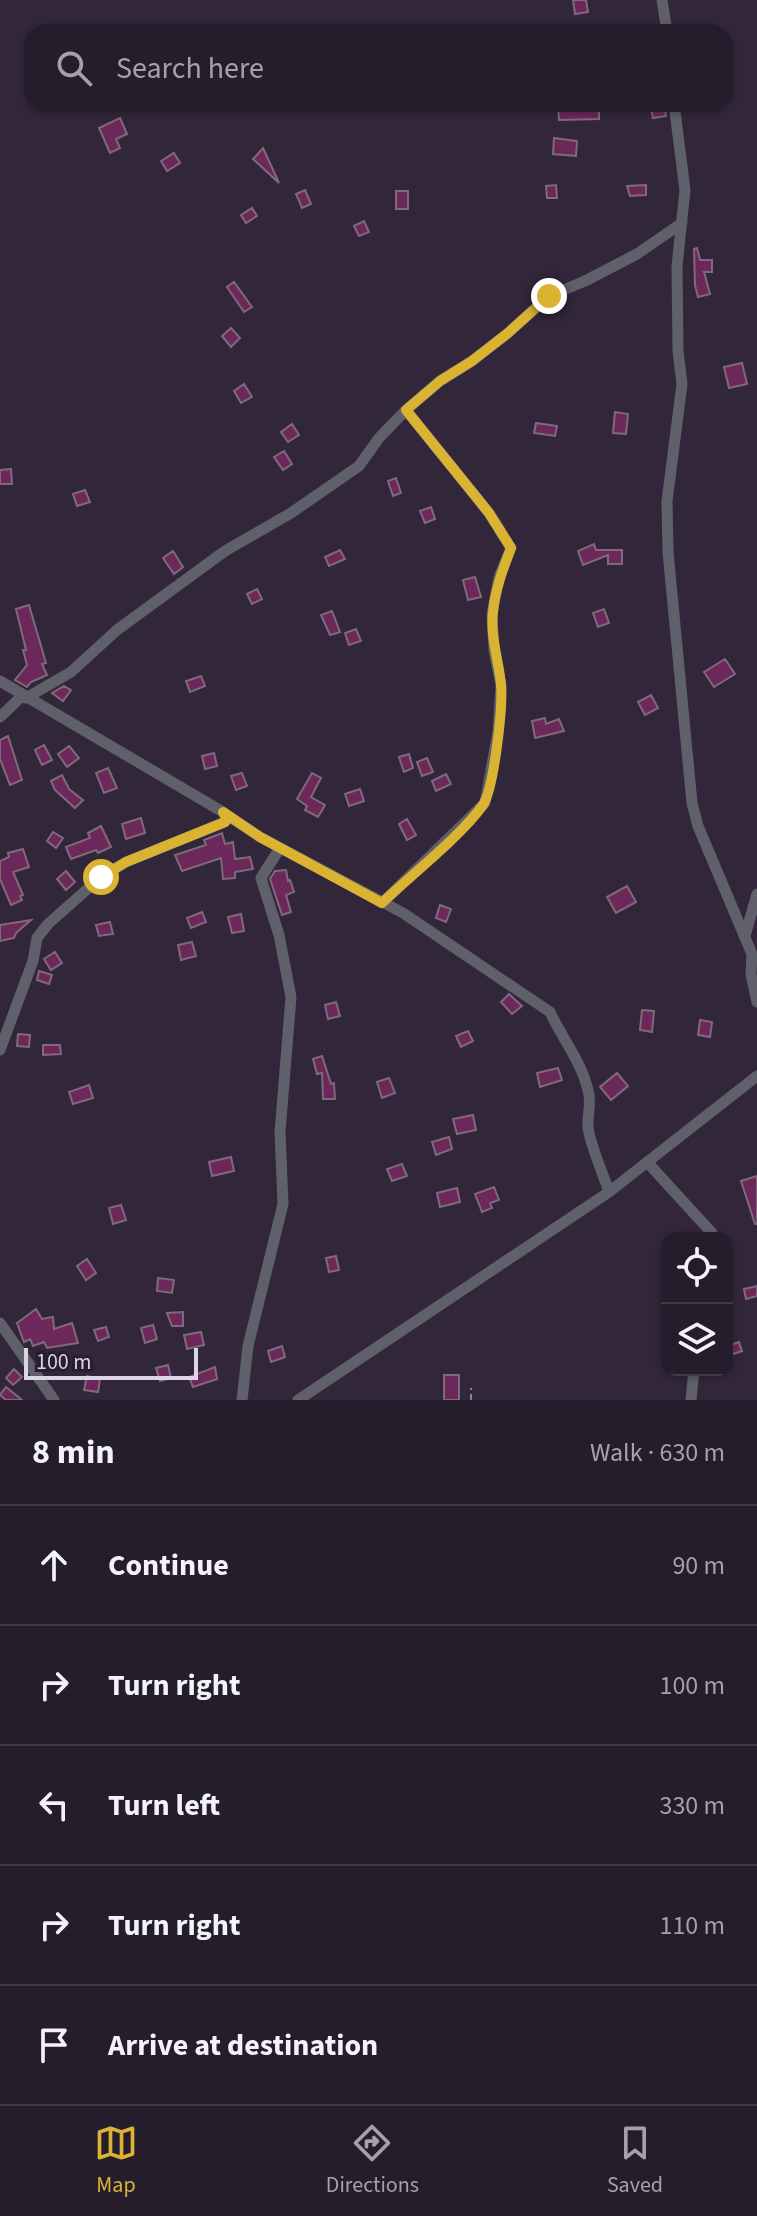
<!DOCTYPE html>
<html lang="en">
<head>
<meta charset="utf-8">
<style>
  :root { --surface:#261d2c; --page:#322a38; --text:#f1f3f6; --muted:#a4a2a9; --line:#423b48; --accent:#dab333 }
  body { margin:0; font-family:"Source Sans 3",sans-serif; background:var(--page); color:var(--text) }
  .controls { position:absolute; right:24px; bottom:24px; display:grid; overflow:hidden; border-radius:16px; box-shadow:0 2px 6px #0004 }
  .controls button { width:72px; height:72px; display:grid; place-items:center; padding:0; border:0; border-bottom:2px solid var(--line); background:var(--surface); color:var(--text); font:40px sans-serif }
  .scale { position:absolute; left:24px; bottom:20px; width:174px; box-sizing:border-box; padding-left:8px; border:4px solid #dcd6e2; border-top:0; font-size:22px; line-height:28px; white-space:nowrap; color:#dcd6e2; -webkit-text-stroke:6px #281e2f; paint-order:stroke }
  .stop { position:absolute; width:24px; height:24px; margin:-18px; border:6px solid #dab333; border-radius:50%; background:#fff }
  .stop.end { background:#dab333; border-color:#fff; box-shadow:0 2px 8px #0008 }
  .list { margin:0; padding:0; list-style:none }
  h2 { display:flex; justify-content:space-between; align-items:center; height:104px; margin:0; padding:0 32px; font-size:34px }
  h2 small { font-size:26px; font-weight:400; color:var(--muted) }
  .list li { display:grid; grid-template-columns:52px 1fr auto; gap:24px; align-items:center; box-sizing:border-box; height:120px; padding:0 32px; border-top:2px solid var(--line) }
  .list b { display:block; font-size:30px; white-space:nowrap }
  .list em { font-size:26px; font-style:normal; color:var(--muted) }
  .icon { flex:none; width:44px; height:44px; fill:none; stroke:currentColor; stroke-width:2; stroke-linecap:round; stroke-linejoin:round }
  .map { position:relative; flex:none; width:757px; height:1400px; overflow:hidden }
  .search { position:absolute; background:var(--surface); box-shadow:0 2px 6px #0004; left:24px; right:24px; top:24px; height:88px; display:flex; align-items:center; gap:20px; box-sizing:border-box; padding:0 28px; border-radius:24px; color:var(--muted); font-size:30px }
  .sheet { height:704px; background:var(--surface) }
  nav { display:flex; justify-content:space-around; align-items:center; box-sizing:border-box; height:112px; border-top:2px solid var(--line); background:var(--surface); font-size:22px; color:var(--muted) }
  nav a { display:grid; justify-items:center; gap:4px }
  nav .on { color:var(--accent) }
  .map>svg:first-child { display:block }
</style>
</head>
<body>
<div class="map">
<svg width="757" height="1400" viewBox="0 0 757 1400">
  <rect width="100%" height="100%" fill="#32273a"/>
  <path fill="#6c285b" stroke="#806978" stroke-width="2" d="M 573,0 L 586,0 L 588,12 L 575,14 Z
    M 650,104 L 664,104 L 666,116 L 653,118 Z
    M 558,106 L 599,106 L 599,119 L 559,120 Z
    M 120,118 L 127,134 L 116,139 L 120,148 L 110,153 L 99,128 Z
    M 554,138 L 577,141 L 576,156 L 553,154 Z
    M 263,148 L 279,183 L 253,159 Z
    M 174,153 L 180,163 L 167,171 L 161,161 Z
    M 556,185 L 557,198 L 547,198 L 546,186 Z
    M 646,185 L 646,195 L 630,196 L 627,186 Z
    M 305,190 L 311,204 L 302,208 L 296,194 Z
    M 396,191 L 408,191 L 408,209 L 396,209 Z
    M 252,208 L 257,216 L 246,223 L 241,215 Z
    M 364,221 L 369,232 L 359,236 L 354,226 Z
    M 697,248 L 700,260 L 712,260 L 712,272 L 704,272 L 710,294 L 698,297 L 695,285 L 694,249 Z
    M 234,282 L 252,307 L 244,312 L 227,287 Z
    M 231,328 L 240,338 L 231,347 L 222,336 Z
    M 742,363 L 747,384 L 729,388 L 724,367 Z
    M 244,384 L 252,397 L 241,403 L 234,391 Z
    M 615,412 L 628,414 L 626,434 L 613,433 Z
    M 536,423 L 557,426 L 555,436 L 534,433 Z
    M 292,424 L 299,435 L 288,442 L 281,432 Z
    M 284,451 L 292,464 L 283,470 L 274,457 Z
    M 11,469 L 12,484 L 0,484 L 0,470 Z
    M 396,478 L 401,493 L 393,496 L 388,481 Z
    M 85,490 L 90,502 L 77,506 L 73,494 Z
    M 431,507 L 435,519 L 425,523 L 420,511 Z
    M 594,544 L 596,550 L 622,550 L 622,564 L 608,564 L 608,555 L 583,565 L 578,551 Z
    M 340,550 L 345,559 L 329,566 L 325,557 Z
    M 173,551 L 183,567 L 174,574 L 163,558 Z
    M 475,577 L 481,597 L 468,600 L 463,580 Z
    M 257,589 L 262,599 L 252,604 L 247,594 Z
    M 29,605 L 46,663 L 42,664 L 47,675 L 31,682 L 27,687 L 15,680 L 27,665 L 23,650 L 26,650 L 16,609 Z
    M 604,609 L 609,623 L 598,627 L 593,613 Z
    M 332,611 L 340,632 L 330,635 L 321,615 Z
    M 356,629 L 361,641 L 349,645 L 345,633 Z
    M 725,659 L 735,674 L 714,687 L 704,672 Z
    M 201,676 L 205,686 L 190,692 L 186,681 Z
    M 64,686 L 71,690 L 63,701 L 52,693 Z
    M 651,695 L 658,708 L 645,715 L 638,702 Z
    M 545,718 L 546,724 L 559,719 L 564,731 L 535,738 L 532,721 Z
    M 8,736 L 22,780 L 10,785 L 0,759 L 0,740 Z
    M 44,745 L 52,760 L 42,765 L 35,750 Z
    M 69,746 L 79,758 L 67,767 L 58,754 Z
    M 214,753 L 217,766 L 205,769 L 202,756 Z
    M 409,754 L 413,768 L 404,772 L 399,757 Z
    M 427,758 L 433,772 L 422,776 L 417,762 Z
    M 108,768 L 117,788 L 104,793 L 96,773 Z
    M 242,773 L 247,786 L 236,790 L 231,776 Z
    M 312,773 L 321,778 L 311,797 L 325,805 L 318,817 L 305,810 L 307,806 L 297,799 Z
    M 446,774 L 451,784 L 436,791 L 432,781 Z
    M 62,775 L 69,789 L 83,800 L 75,808 L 55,790 L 51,781 Z
    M 360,789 L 364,801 L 349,806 L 345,794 Z
    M 141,818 L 145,833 L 126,839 L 122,824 Z
    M 407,819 L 416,835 L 407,840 L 399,824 Z
    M 101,826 L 111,847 L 98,853 L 96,850 L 71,859 L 66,847 L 90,838 L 88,833 Z
    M 53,832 L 63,838 L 56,848 L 47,841 Z
    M 222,833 L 225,844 L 233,842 L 235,859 L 250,857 L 253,869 L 235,872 L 235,878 L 223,879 L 221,858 L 182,871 L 175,855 L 206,845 L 204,840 Z
    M 23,849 L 29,867 L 13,872 L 23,895 L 20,896 L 22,900 L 11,905 L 0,879 L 0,861 L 9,857 L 8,853 Z
    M 286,870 L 288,881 L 290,880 L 294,892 L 286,895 L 291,912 L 282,915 L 270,879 L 275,871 Z
    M 66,871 L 75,882 L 66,890 L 57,879 Z
    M 627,886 L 636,902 L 616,913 L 607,897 Z
    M 440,905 L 451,909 L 446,922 L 436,918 Z
    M 202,912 L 206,922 L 191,928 L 187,918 Z
    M 241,914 L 244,931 L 232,933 L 228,917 Z
    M 31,920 L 16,933 L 14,938 L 0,941 L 0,925 Z
    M 110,922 L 113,934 L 99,936 L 96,925 Z
    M 192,942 L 196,956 L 181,960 L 178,945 Z
    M 55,952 L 62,963 L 51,970 L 44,959 Z
    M 39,971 L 52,975 L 49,984 L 37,980 Z
    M 509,994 L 522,1006 L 512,1014 L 501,1002 Z
    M 336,1002 L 340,1016 L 328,1019 L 325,1005 Z
    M 642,1010 L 654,1011 L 652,1032 L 640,1030 Z
    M 700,1020 L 712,1022 L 710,1037 L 698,1035 Z
    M 468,1031 L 473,1041 L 461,1047 L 456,1036 Z
    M 18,1034 L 30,1035 L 29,1047 L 17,1046 Z
    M 43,1045 L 60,1045 L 61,1054 L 43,1055 Z
    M 322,1056 L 331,1084 L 334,1083 L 335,1099 L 323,1099 L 322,1073 L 317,1074 L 313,1059 Z
    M 558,1068 L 562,1080 L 540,1087 L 537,1073 Z
    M 617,1073 L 628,1086 L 611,1100 L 600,1087 Z
    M 389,1078 L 395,1093 L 382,1098 L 377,1082 Z
    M 89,1085 L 93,1098 L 73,1104 L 69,1092 Z
    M 473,1115 L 476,1130 L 457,1134 L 453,1119 Z
    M 449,1137 L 452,1149 L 436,1155 L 432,1142 Z
    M 231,1157 L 234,1171 L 212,1176 L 209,1162 Z
    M 402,1164 L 407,1176 L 392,1181 L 387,1169 Z
    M 757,1176 L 757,1224 L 755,1224 L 741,1181 Z
    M 494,1187 L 499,1200 L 490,1203 L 492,1208 L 482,1212 L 475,1194 Z
    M 457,1188 L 460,1202 L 440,1207 L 437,1193 Z
    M 121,1205 L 126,1220 L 113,1224 L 109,1208 Z
    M 336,1256 L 339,1270 L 329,1272 L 326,1258 Z
    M 87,1259 L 96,1273 L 86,1280 L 77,1266 Z
    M 158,1278 L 174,1280 L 172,1293 L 157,1291 Z
    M 757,1286 L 757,1296 L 746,1299 L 744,1289 Z
    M 36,1309 L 42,1319 L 53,1317 L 54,1329 L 72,1323 L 78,1343 L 47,1348 L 44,1342 L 33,1346 L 30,1339 L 24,1342 L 17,1323 Z
    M 183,1312 L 183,1326 L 172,1326 L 167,1313 Z
    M 153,1325 L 157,1339 L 145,1343 L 141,1328 Z
    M 106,1327 L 109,1337 L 98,1341 L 94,1330 Z
    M 201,1332 L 204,1345 L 187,1349 L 184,1335 Z
    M 739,1342 L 742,1351 L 727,1356 L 727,1346 Z
    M 282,1346 L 285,1357 L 271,1362 L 268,1351 Z
    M 168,1365 L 171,1378 L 160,1381 L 156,1368 Z
    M 215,1367 L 217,1379 L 193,1387 L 189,1377 Z
    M 14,1369 L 22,1377 L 13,1385 L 6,1378 Z
    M 444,1375 L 459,1375 L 459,1400 L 444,1400 Z
    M 87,1376 L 100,1379 L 98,1392 L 84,1390 Z
    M 6,1387 L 22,1400 L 6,1400 L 0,1395 Z"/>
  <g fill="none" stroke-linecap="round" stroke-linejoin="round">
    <path stroke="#8c8392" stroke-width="2" stroke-dasharray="6 4" stroke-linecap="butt" d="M 471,1400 L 471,1388"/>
    <path stroke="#60606b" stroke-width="11" d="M 662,0 L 667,32
      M 674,104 L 685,190 L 677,266 L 678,351 L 682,384 L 667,501 L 668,552 L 692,803 L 698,826 L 752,954 L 751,974 L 757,1002
      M 0,681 L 223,812 L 227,819 L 225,822 L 126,862 L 101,877 L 48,924 L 37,938 L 33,961 L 0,1050
      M 26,698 L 71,672 L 117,630 L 225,551 L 291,513 L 359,466 L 379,438 L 406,410 L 440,381 L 472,361 L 508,333 L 549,296 L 585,281 L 637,254 L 682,223
      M 0,717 L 22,696
      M 224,813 L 260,837 L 403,913 L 550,1012 C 562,1038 581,1061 588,1090 C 592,1103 587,1115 588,1127 C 590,1145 603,1173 609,1192
      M 382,903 L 485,803 L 498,732 L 501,685 L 494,651 L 492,614 L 499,577 L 511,548 L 489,513 L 406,410
      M 745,936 L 757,894
      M 647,1162 L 712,1233 L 711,1238
      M 0,1323 L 54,1400
      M 242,1400 L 248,1346 L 283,1204 L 280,1132 L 291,997 L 279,935 L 261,878 L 280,848
      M 298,1400 L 609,1192 L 757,1076
      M 691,1400 L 694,1370"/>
  </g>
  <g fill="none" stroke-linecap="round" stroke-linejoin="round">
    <path stroke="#dab333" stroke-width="10" d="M 101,877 L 126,862 L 225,822 L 227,819 L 223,812 L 260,837 L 382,903 C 411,875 461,836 483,805 C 494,788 503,707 501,685 C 499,661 490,637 493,612 C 495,590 503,569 511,548 L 489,513 L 406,410 L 440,381 L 472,361 L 508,333 L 549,296"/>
  </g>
</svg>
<div class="controls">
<button><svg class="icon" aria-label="locate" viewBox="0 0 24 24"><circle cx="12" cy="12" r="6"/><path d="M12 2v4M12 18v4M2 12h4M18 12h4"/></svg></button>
<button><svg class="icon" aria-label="layers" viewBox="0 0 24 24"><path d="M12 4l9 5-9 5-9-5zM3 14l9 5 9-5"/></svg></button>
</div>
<div class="scale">100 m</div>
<div class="stop" style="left:101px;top:877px"></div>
<div class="stop end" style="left:549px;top:296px"></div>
<div class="search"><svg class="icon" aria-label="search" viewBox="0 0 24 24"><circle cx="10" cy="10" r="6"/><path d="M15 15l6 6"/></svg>Search here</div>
</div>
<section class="sheet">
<h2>8 min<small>Walk · 630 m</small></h2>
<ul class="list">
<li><svg class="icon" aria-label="ahead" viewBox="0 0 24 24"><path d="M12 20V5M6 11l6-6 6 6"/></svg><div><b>Continue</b></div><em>90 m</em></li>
<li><svg class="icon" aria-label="right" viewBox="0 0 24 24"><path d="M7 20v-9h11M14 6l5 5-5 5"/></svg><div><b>Turn right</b></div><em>100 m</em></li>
<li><svg class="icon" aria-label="left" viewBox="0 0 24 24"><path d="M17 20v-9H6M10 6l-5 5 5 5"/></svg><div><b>Turn left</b></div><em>330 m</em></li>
<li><svg class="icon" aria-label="right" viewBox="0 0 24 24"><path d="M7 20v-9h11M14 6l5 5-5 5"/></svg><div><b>Turn right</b></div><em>110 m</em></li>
<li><svg class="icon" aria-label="arrive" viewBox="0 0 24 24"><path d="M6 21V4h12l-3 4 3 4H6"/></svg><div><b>Arrive at destination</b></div></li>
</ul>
</section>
<nav>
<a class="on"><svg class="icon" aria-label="map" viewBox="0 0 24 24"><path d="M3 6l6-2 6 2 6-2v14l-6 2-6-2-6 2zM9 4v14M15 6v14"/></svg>Map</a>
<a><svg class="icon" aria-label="directions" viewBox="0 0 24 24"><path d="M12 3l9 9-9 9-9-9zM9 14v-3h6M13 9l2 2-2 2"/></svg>Directions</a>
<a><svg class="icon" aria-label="saved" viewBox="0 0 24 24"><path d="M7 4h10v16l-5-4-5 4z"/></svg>Saved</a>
</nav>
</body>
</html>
